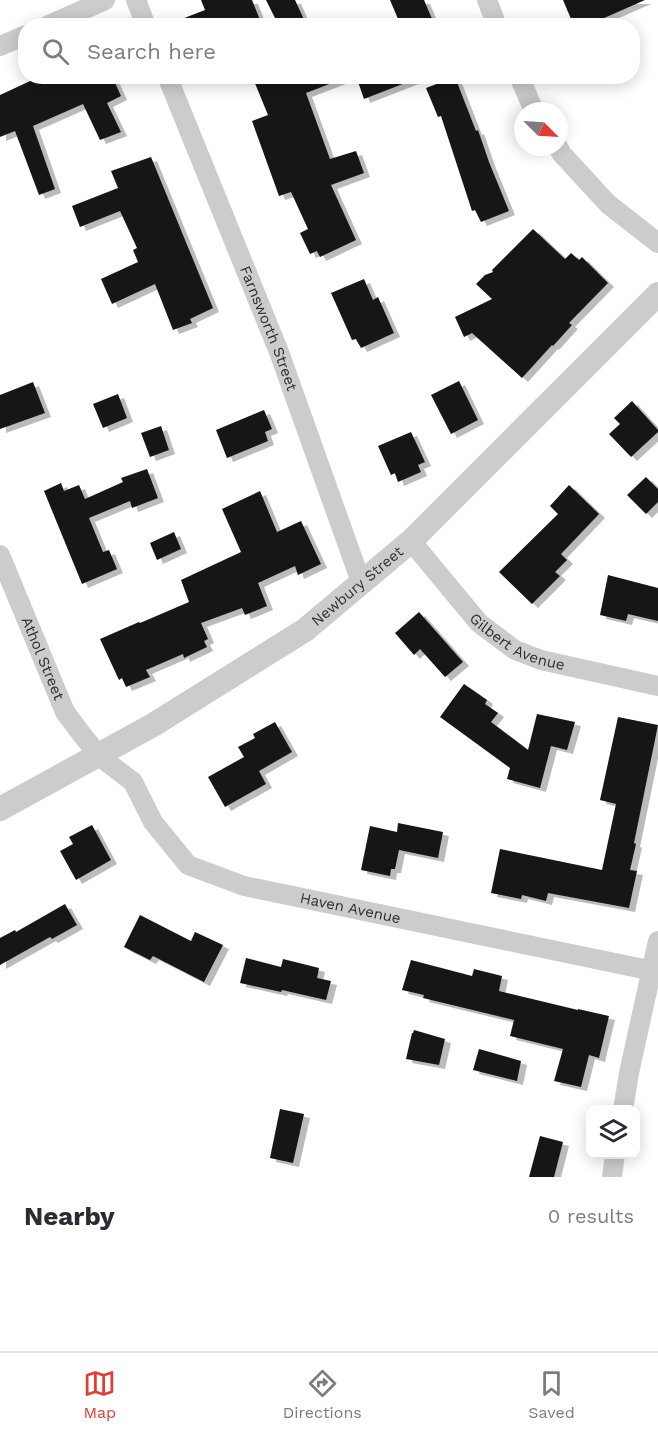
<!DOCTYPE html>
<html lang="en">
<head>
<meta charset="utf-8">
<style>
  :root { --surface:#fff; --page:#f2f2f3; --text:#2b2b33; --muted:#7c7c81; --line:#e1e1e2; --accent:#e53b31 }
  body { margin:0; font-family:"Work Sans",sans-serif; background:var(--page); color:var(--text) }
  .controls { position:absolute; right:18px; bottom:18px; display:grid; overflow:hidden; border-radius:12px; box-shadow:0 3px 15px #0003 }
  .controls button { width:54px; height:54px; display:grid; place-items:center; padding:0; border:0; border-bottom:2px solid var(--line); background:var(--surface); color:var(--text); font:30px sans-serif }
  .compass { position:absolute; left:514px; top:102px; width:54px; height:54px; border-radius:50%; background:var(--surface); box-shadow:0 3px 15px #0003; rotate:114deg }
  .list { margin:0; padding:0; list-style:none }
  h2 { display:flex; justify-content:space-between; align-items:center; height:78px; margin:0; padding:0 24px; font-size:26px }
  h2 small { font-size:20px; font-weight:400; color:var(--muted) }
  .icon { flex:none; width:33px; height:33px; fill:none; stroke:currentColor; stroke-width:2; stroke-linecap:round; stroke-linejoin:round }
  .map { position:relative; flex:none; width:658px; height:1177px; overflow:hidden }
  .search { position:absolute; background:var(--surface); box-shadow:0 3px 15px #0003; left:18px; right:18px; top:18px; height:66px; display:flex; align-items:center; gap:15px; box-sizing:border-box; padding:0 21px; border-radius:24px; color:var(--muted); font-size:22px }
  .sheet { height:174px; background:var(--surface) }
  nav { display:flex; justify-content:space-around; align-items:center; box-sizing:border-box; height:84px; border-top:2px solid var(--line); background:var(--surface); font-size:16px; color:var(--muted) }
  nav a { display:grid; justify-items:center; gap:3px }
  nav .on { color:var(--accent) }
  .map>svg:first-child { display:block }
</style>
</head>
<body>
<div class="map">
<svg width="658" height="1177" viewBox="0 0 658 1177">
  <defs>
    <filter id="shadow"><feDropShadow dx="6" dy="4" stdDeviation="0" flood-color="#0004"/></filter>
  </defs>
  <rect width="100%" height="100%" fill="#fff"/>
  <path fill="#161616" filter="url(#shadow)" d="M 201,0 L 252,0 L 260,20 L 248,26 L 170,26 L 169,24 L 205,10 Z
    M 266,0 L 295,0 L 307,26 L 279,26 Z
    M 390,0 L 424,0 L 435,26 L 401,26 Z
    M 563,0 L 645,0 L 586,26 L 574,26 Z
    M 41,76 L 112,76 L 121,96 L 107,103 L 121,132 L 100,140 L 83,104 L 33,126 L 55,189 L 39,195 L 15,131 L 0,137 L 0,95 Z
    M 252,76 L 344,76 L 345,78 L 306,93 L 330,159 L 356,151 L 364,173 L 331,185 L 356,240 L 320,257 L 317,251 L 310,254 L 300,233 L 308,229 L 291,192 L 279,196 L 252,121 L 268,115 Z
    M 356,76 L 418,76 L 418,78 L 364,99 Z
    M 455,77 L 476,131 L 478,130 L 489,162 L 509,211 L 481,222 L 475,210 L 472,211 L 441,116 L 438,117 L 426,88 Z
    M 151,157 L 213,308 L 190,319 L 192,323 L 173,330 L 155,284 L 112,304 L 101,279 L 138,262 L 133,250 L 137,248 L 120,211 L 80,227 L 72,206 L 118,188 L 111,171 Z
    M 533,229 L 565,259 L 571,253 L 579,260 L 582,257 L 608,283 L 569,323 L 572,325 L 553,346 L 552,345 L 522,378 L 472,333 L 464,337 L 455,317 L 492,299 L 476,284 L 485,275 L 493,272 L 492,270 Z
    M 364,279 L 373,300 L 378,297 L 394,333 L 361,348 L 356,339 L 352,340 L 331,293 Z
    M 459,381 L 478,420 L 451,434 L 431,395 Z
    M 33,382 L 45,413 L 0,429 L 0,395 Z
    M 118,394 L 127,418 L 103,428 L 93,404 Z
    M 632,401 L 658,430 L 658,432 L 631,457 L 609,434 L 620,424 L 614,418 Z
    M 264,410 L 272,429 L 265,432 L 268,441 L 227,458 L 216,430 Z
    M 161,426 L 169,450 L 150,457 L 141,433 Z
    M 411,432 L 425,462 L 418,465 L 421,472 L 398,482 L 395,473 L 391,475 L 378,446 Z
    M 147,469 L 158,498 L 132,508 L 130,501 L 89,518 L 103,552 L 109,550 L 117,569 L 82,584 L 44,491 L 61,483 L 64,491 L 79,485 L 85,499 L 123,482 L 121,478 Z
    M 646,477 L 658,489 L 658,502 L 646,514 L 627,495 Z
    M 569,485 L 599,514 L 561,554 L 567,560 L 555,572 L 560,576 L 532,604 L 499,572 L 558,514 L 550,506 Z
    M 260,491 L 277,532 L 301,521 L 321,564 L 298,575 L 295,566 L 258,583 L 267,606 L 245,615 L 242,608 L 201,623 L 208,639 L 204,641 L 207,647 L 184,658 L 183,654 L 146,670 L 150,677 L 126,687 L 122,678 L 119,680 L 100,639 L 139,622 L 140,623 L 189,602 L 181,580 L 241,552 L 222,509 Z
    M 174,532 L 181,549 L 157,560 L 150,543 Z
    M 608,575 L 658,588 L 658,621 L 628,614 L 626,621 L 600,615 Z
    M 419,612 L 463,662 L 445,677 L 420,649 L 414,655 L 395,633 Z
    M 464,684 L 487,700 L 485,704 L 498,713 L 491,722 L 528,750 L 537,714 L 575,722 L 567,750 L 551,746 L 540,788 L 507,779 L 510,768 L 440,717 Z
    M 618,717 L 658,725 L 634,843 L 636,844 L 630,870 L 637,871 L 629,908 L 548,893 L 546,901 L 522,895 L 521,899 L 491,893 L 500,849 L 602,870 L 616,804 L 600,800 Z
    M 275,722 L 292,752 L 259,771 L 266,784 L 225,807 L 208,777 L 244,757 L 238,747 L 255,738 L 253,734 Z
    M 398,823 L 443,832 L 438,858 L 399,850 L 395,869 L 391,869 L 390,876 L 361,870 L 370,826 L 397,832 Z
    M 92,825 L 111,860 L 76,880 L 60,851 L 73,844 L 69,837 Z
    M 65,904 L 77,925 L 52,939 L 50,937 L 0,965 L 0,938 L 15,930 L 16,932 Z
    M 140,915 L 191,941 L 195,932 L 223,945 L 204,982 L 153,956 L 150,960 L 124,947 Z
    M 246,958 L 281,967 L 283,959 L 319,968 L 317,978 L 331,981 L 326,1000 L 282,990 L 281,992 L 240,983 Z
    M 411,960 L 472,976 L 474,969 L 502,976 L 499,991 L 578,1010 L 578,1009 L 609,1016 L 599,1058 L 589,1055 L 581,1087 L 554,1081 L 563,1049 L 510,1036 L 514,1020 L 423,998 L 424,995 L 402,990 Z
    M 414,1030 L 445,1039 L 439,1065 L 406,1059 L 412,1033 L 413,1033 Z
    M 479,1049 L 521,1061 L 517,1081 L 473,1070 Z
    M 280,1109 L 304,1114 L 293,1163 L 270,1158 Z
    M 540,1136 L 563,1142 L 554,1177 L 529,1177 Z"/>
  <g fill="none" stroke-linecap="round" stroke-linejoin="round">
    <g stroke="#ccc" stroke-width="20">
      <path d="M 136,0 L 146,26"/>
      <path d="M 487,0 L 497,26"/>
      <path d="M 47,26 L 105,0"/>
      <path d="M 0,46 L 26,35"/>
      <path id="s1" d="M 167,76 L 279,352 L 361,582"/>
      <path d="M 519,76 L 534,111"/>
      <path d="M 558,147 L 562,154 L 608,204 L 658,243"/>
      <path id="s2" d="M 411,541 L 479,623 L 515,650 L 541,660 L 658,686"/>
      <path id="s3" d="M 0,555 L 65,712 L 80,732 L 98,755 L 133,782 L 153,822 L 188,865 L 244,886 L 658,972"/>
      <path d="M 623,1110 L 629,1073 L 658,941"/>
      <path d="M 612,1177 L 615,1154"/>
    </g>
    <path stroke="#ccc" stroke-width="24" id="s4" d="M 0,809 L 153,725 L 305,630 L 411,541 L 658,294"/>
  </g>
  <g text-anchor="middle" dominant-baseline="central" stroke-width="6" stroke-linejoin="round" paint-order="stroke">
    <g font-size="15" fill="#2f2f2f" stroke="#fff">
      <text stroke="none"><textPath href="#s1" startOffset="272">Farnsworth Street</textPath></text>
      <text stroke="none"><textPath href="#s4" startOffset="422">Newbury Street</textPath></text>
      <text stroke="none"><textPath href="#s2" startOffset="150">Gilbert Avenue</textPath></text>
      <text stroke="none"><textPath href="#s3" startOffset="112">Athol Street</textPath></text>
      <text stroke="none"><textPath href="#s3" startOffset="537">Haven Avenue</textPath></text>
    </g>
  </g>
</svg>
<div class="controls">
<button><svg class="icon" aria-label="layers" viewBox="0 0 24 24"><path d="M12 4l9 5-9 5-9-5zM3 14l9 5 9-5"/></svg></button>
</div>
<svg class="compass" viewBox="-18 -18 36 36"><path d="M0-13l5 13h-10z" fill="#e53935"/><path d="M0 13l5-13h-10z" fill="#7c7c81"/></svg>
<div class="search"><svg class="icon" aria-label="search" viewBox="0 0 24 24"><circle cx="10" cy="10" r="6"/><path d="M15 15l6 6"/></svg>Search here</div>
</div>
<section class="sheet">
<h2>Nearby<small>0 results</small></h2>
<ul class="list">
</ul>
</section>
<nav>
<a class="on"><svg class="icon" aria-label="map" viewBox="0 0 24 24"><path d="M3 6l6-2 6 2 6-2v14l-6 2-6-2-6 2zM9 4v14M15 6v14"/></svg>Map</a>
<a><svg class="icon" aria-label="directions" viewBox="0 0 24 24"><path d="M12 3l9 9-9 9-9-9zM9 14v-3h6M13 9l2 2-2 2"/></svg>Directions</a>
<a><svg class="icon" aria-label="saved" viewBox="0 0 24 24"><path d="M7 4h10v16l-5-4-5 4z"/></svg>Saved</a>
</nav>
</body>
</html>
